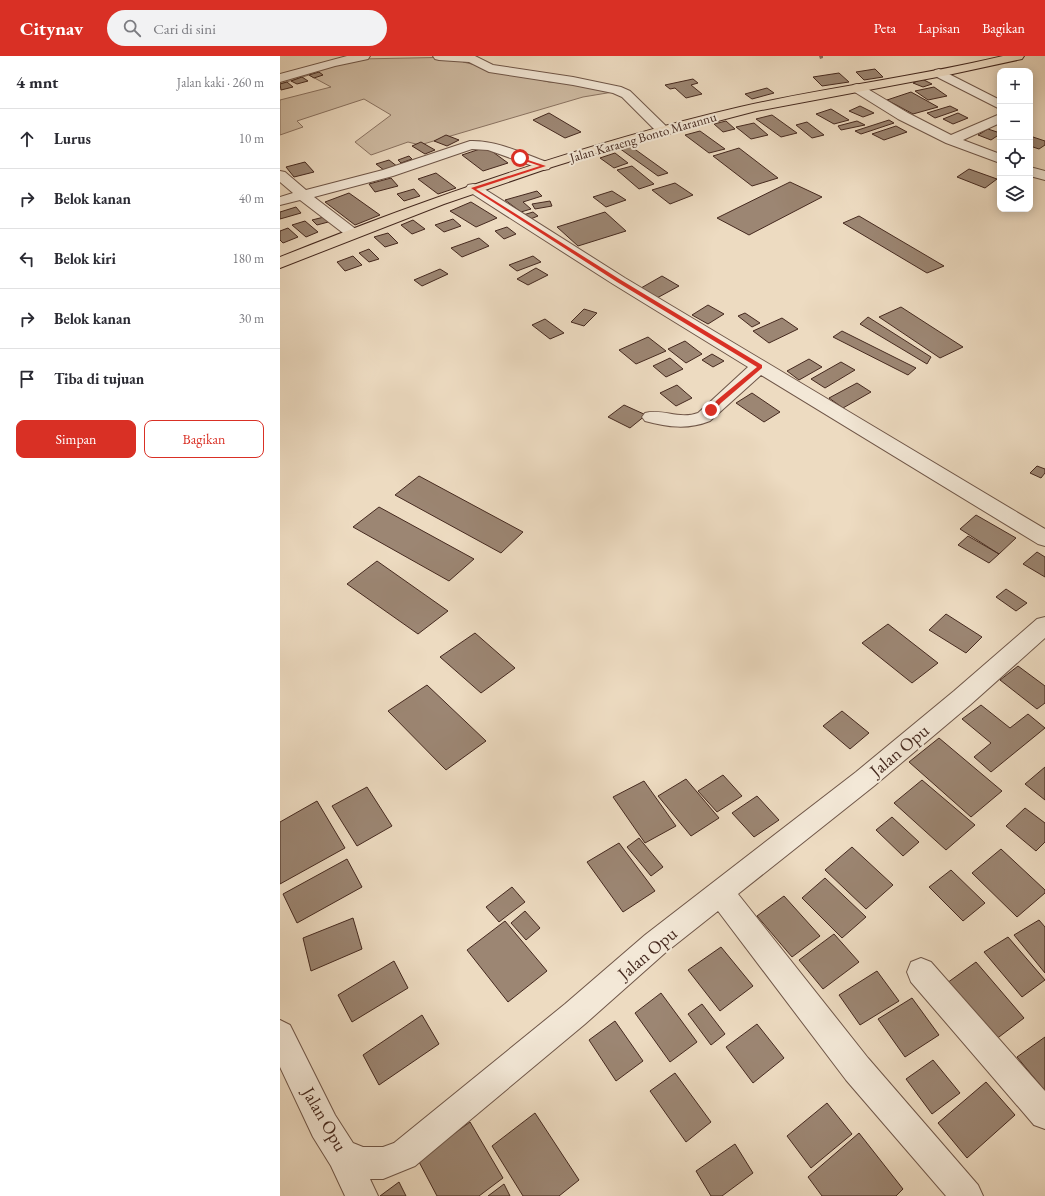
<!DOCTYPE html>
<html lang="id">
<head>
<meta charset="utf-8">
<style>
  :root { --surface:#fff; --page:#f2f2f3; --text:#2b2b33; --muted:#7c7c81; --line:#e1e1e2; --accent:#d93025 }
  body { margin:0; font-family:"EB Garamond",serif; background:var(--page); color:var(--text) }
  .controls { position:absolute; right:12px; top:12px; display:grid; overflow:hidden; border-radius:8px; box-shadow:0 2px 10px #0003 }
  .controls button { width:36px; height:36px; display:grid; place-items:center; padding:0; border:0; border-bottom:1px solid var(--line); background:var(--surface); color:var(--text); font:20px sans-serif }
  .stop { position:absolute; width:12px; height:12px; margin:-9px; border:3px solid #d93025; border-radius:50%; background:#fff }
  .stop.end { background:#d93025; border-color:#fff; box-shadow:0 1px 4px #0008 }
  .list { margin:0; padding:0; list-style:none }
  h2 { display:flex; justify-content:space-between; align-items:center; height:52px; margin:0; padding:0 16px; font-size:17px }
  h2 small { font-size:13px; font-weight:400; color:var(--muted) }
  .list li { display:grid; grid-template-columns:26px 1fr auto; gap:12px; align-items:center; box-sizing:border-box; height:60px; padding:0 16px; border-top:1px solid var(--line) }
  .list b { display:block; font-size:15px; white-space:nowrap }
  .list em { font-size:13px; font-style:normal; color:var(--muted) }
  .actions { display:flex; gap:8px; padding:12px 16px }
  .actions a { flex:1; padding:9px 0; border:1px solid var(--accent); border-radius:8px; text-align:center; font-size:14px; color:var(--accent) }
  .actions .main { background:var(--accent); color:#fff }
  .icon { flex:none; width:22px; height:22px; fill:none; stroke:currentColor; stroke-width:2; stroke-linecap:round; stroke-linejoin:round }
  .map { position:relative; flex:none; width:765px; height:1140px; overflow:hidden }
  header { display:flex; align-items:center; gap:24px; box-sizing:border-box; height:56px; padding:0 20px; background:var(--accent); color:#fff }
  header strong { font-size:19px }
  nav { display:flex; gap:22px; margin-inline-start:auto; font-size:14px }
  .search { width:280px; height:36px; background:var(--page); display:flex; align-items:center; gap:10px; box-sizing:border-box; padding:0 14px; border-radius:22px; color:var(--muted); font-size:15px }
  main { display:flex }
  aside { flex:1; background:var(--surface) }
  .map>svg:first-child { display:block }
</style>
</head>
<body>
<header>
<strong>Citynav</strong>
<div class="search"><svg class="icon" aria-label="search" viewBox="0 0 24 24"><circle cx="10" cy="10" r="6"/><path d="M15 15l6 6"/></svg>Cari di sini</div>
<nav><a>Peta</a><a>Lapisan</a><a>Bagikan</a></nav>
</header>
<main>
<aside>
<h2>4 mnt<small>Jalan kaki · 260 m</small></h2>
<ul class="list">
<li><svg class="icon" aria-label="ahead" viewBox="0 0 24 24"><path d="M12 20V5M6 11l6-6 6 6"/></svg><div><b>Lurus</b></div><em>10 m</em></li>
<li><svg class="icon" aria-label="right" viewBox="0 0 24 24"><path d="M7 20v-9h11M14 6l5 5-5 5"/></svg><div><b>Belok kanan</b></div><em>40 m</em></li>
<li><svg class="icon" aria-label="left" viewBox="0 0 24 24"><path d="M17 20v-9H6M10 6l-5 5 5 5"/></svg><div><b>Belok kiri</b></div><em>180 m</em></li>
<li><svg class="icon" aria-label="right" viewBox="0 0 24 24"><path d="M7 20v-9h11M14 6l5 5-5 5"/></svg><div><b>Belok kanan</b></div><em>30 m</em></li>
<li><svg class="icon" aria-label="arrive" viewBox="0 0 24 24"><path d="M6 21V4h12l-3 4 3 4H6"/></svg><div><b>Tiba di tujuan</b></div></li>
</ul>
<div class="actions"><a class="main">Simpan</a><a>Bagikan</a></div>
</aside>
<div class="map">
<svg width="765" height="1140" viewBox="0 0 765 1140">
  <rect width="100%" height="100%" fill="#eddbc1"/>
  <filter id="stains"><feTurbulence type="fractalNoise" baseFrequency=".005" numOctaves="4"/><feColorMatrix values="0 0 0 0 .2 0 0 0 0 .09 0 0 0 0 .02 0 0 0 .5 -.17"/></filter>
  <radialGradient id="worn" r=".72"><stop offset=".6" stop-color="#630" stop-opacity="0"/><stop offset="1" stop-color="#630" stop-opacity=".3"/></radialGradient>
  <path fill="#d0bda5" stroke="#8a7362" d="M 181,1 L 183,6 L 269,26 L 308,29 L 339,35 L 303,41 L 140,89 L 128,86 L 91,99 L 75,86 L 111,59 L 84,43 L 17,65 L 23,71 L 0,79 L 0,44 L 51,31 L 29,19 L 0,28 L 0,21 L 79,3 Z"/>
  <g fill="none" stroke-linecap="round" stroke-linejoin="round">
    <path fill="#886f5f" fill-rule="evenodd" d="M 539,0 L 543,0 L 543,2 L 540,3 Z"/>
  </g>
  <path fill="#9c8673" stroke="#45291f" d="M 595,13 L 603,21 L 584,24 L 576,16 Z
    M 39,16 L 43,19 L 34,22 L 29,19 Z
    M 559,17 L 569,26 L 542,30 L 533,21 Z
    M 22,21 L 28,25 L 17,28 L 11,25 Z
    M 413,23 L 418,27 L 411,29 L 422,38 L 406,42 L 395,32 L 390,33 L 385,29 Z
    M 642,23 L 652,28 L 643,31 L 633,27 Z
    M 7,26 L 13,31 L 1,34 L 0,28 Z
    M 654,31 L 667,40 L 648,44 L 635,35 Z
    M 487,32 L 494,37 L 472,43 L 465,38 Z
    M 631,36 L 658,51 L 633,58 L 607,44 Z
    M 580,50 L 594,57 L 583,61 L 569,55 Z
    M 670,50 L 678,54 L 655,62 L 647,57 Z
    M 551,53 L 569,64 L 554,68 L 536,58 Z
    M 269,57 L 301,76 L 285,82 L 253,64 Z
    M 678,57 L 688,62 L 673,68 L 663,63 Z
    M 492,59 L 517,77 L 501,81 L 476,63 Z
    M 609,64 L 614,67 L 581,78 L 575,75 Z
    M 446,65 L 455,73 L 443,76 L 434,68 Z
    M 577,65 L 585,69 L 561,74 L 558,70 Z
    M 527,66 L 544,79 L 532,82 L 516,69 Z
    M 474,67 L 488,79 L 471,83 L 456,71 Z
    M 616,70 L 627,76 L 604,84 L 592,78 Z
    M 708,73 L 720,77 L 720,78 L 711,84 L 698,79 Z
    M 420,75 L 445,93 L 429,97 L 405,79 Z
    M 166,79 L 179,84 L 167,90 L 154,85 Z
    M 750,80 L 765,85 L 765,89 L 759,93 L 750,90 Z
    M 141,86 L 155,94 L 145,98 L 132,90 Z
    M 349,89 L 388,117 L 378,120 L 339,92 Z
    M 206,91 L 228,107 L 203,115 L 182,99 Z
    M 459,92 L 498,122 L 472,130 L 433,100 Z
    M 335,97 L 348,107 L 334,112 L 320,102 Z
    M 129,100 L 132,103 L 121,107 L 118,104 Z
    M 109,104 L 118,111 L 105,115 L 96,108 Z
    M 25,106 L 34,116 L 14,121 L 6,111 Z
    M 352,110 L 374,128 L 359,133 L 337,114 Z
    M 689,113 L 717,123 L 705,132 L 677,121 Z
    M 156,117 L 176,132 L 158,138 L 138,123 Z
    M 111,122 L 118,130 L 95,136 L 89,128 Z
    M 510,126 L 542,141 L 469,179 L 437,162 Z
    M 395,127 L 413,139 L 390,148 L 372,134 Z
    M 134,133 L 140,140 L 124,145 L 117,138 Z
    M 257,135 L 262,140 L 243,146 L 251,153 L 241,156 L 225,144 Z
    M 332,135 L 346,144 L 326,151 L 313,141 Z
    M 69,137 L 100,159 L 75,169 L 45,146 Z
    M 270,145 L 272,150 L 255,153 L 252,148 Z
    M 191,146 L 217,162 L 196,171 L 170,155 Z
    M 16,151 L 21,157 L 0,163 L 0,156 Z
    M 253,156 L 258,160 L 248,164 L 243,159 Z
    M 325,156 L 346,175 L 298,190 L 277,171 Z
    M 48,160 L 52,165 L 37,169 L 32,164 Z
    M 579,160 L 664,210 L 647,217 L 563,167 Z
    M 173,163 L 181,170 L 164,176 L 155,169 Z
    M 133,164 L 145,173 L 132,178 L 121,169 Z
    M 25,165 L 38,176 L 26,181 L 12,169 Z
    M 227,171 L 236,178 L 224,183 L 215,175 Z
    M 8,172 L 18,181 L 3,187 L 0,184 L 0,175 Z
    M 108,177 L 118,187 L 105,191 L 94,181 Z
    M 199,182 L 209,190 L 182,201 L 171,192 Z
    M 89,193 L 99,203 L 89,206 L 79,197 Z
    M 73,200 L 82,209 L 65,215 L 57,206 Z
    M 253,200 L 261,206 L 237,215 L 229,209 Z
    M 256,212 L 268,219 L 248,229 L 237,223 Z
    M 160,213 L 168,218 L 142,230 L 134,224 Z
    M 382,220 L 399,230 L 377,242 L 361,232 Z
    M 428,249 L 444,258 L 428,268 L 412,259 Z
    M 621,251 L 683,291 L 660,302 L 599,261 Z
    M 304,253 L 317,257 L 304,270 L 291,266 Z
    M 465,257 L 480,267 L 472,271 L 458,260 Z
    M 588,261 L 651,301 L 647,308 L 580,268 Z
    M 502,262 L 518,273 L 489,287 L 473,275 Z
    M 265,263 L 284,277 L 270,283 L 252,269 Z
    M 562,275 L 636,312 L 628,319 L 553,281 Z
    M 368,281 L 386,295 L 356,308 L 339,294 Z
    M 405,285 L 422,298 L 406,307 L 388,293 Z
    M 432,298 L 444,305 L 433,311 L 422,304 Z
    M 390,302 L 403,313 L 386,321 L 373,310 Z
    M 529,303 L 542,311 L 519,324 L 507,315 Z
    M 561,306 L 575,314 L 545,332 L 531,323 Z
    M 577,327 L 591,336 L 563,352 L 549,342 Z
    M 397,329 L 412,342 L 396,350 L 380,337 Z
    M 472,337 L 500,356 L 484,366 L 456,347 Z
    M 344,349 L 366,359 L 350,372 L 328,361 Z
    M 757,410 L 765,413 L 765,417 L 761,422 L 750,417 Z
    M 139,420 L 243,476 L 221,497 L 115,439 Z
    M 99,451 L 194,503 L 169,525 L 73,471 Z
    M 696,459 L 736,482 L 719,498 L 680,473 Z
    M 688,480 L 719,498 L 709,507 L 678,489 Z
    M 757,496 L 765,501 L 765,521 L 743,508 Z
    M 97,505 L 168,555 L 138,578 L 67,528 Z
    M 726,533 L 747,547 L 736,555 L 716,541 Z
    M 666,558 L 702,581 L 686,597 L 649,574 Z
    M 608,568 L 658,607 L 632,627 L 582,587 Z
    M 195,577 L 235,612 L 201,637 L 160,601 Z
    M 738,610 L 765,630 L 765,647 L 757,653 L 720,624 Z
    M 147,629 L 206,685 L 166,714 L 108,655 Z
    M 701,649 L 730,672 L 748,658 L 765,672 L 711,716 L 694,701 L 711,687 L 682,663 Z
    M 562,655 L 589,677 L 570,693 L 543,670 Z
    M 659,682 L 722,735 L 691,761 L 629,706 Z
    M 765,711 L 765,744 L 745,728 Z
    M 443,719 L 462,740 L 437,756 L 418,735 Z
    M 406,723 L 439,762 L 411,780 L 378,740 Z
    M 642,724 L 695,769 L 666,794 L 614,747 Z
    M 364,725 L 396,770 L 365,787 L 333,741 Z
    M 87,731 L 112,770 L 77,790 L 52,750 Z
    M 477,740 L 499,764 L 474,781 L 452,757 Z
    M 37,745 L 65,792 L 0,828 L 0,766 Z
    M 745,752 L 765,767 L 765,786 L 756,795 L 726,770 Z
    M 612,761 L 639,786 L 623,800 L 596,774 Z
    M 359,782 L 383,811 L 371,820 L 347,791 Z
    M 339,787 L 375,835 L 343,856 L 307,806 Z
    M 572,791 L 613,829 L 586,853 L 545,814 Z
    M 721,793 L 765,834 L 765,837 L 737,861 L 692,817 Z
    M 67,803 L 82,831 L 17,867 L 3,838 Z
    M 671,814 L 705,847 L 683,865 L 649,831 Z
    M 545,822 L 586,861 L 562,882 L 522,842 Z
    M 232,831 L 245,846 L 219,866 L 206,851 Z
    M 504,840 L 540,880 L 512,901 L 477,860 Z
    M 245,855 L 260,872 L 246,884 L 231,867 Z
    M 73,862 L 82,893 L 31,915 L 23,882 Z
    M 759,864 L 765,871 L 765,917 L 734,879 Z
    M 225,865 L 267,915 L 228,946 L 187,894 Z
    M 554,878 L 579,906 L 543,933 L 519,904 Z
    M 728,881 L 765,924 L 742,941 L 704,896 Z
    M 441,891 L 473,930 L 440,955 L 408,914 Z
    M 114,905 L 128,932 L 72,966 L 58,939 Z
    M 696,906 L 744,962 L 715,984 L 667,927 Z
    M 597,915 L 619,945 L 580,969 L 559,939 Z
    M 381,937 L 417,986 L 390,1006 L 355,957 Z
    M 632,942 L 659,979 L 625,1001 L 598,963 Z
    M 422,948 L 445,978 L 431,989 L 408,958 Z
    M 142,959 L 159,988 L 99,1029 L 83,999 Z
    M 335,965 L 363,1005 L 336,1025 L 309,984 Z
    M 477,968 L 504,1002 L 473,1027 L 446,991 Z
    M 765,981 L 765,1035 L 737,1001 Z
    M 653,1004 L 680,1037 L 652,1058 L 626,1023 Z
    M 395,1017 L 431,1066 L 406,1086 L 370,1035 Z
    M 706,1026 L 735,1059 L 687,1102 L 658,1067 Z
    M 547,1047 L 572,1078 L 531,1112 L 507,1080 Z
    M 255,1057 L 299,1124 L 279,1140 L 243,1140 L 212,1090 Z
    M 190,1066 L 223,1122 L 199,1140 L 157,1140 L 138,1104 Z
    M 579,1077 L 623,1133 L 616,1140 L 542,1140 L 528,1121 Z
    M 455,1088 L 473,1117 L 442,1140 L 431,1140 L 416,1115 Z
    M 119,1126 L 126,1140 L 100,1140 Z
    M 224,1128 L 230,1140 L 208,1140 Z"/>
  <g fill="none" stroke-linecap="round" stroke-linejoin="round">
    <defs>
      <path id="minor" d="M 67,0 L 90,0 L 88,3 L 55,10 L 0,26 L 0,18 Z
        M 153,0 L 195,0 L 213,9 L 293,21 L 341,31 L 350,35 L 390,74 L 388,77 L 378,77 L 342,41 L 333,37 L 293,29 L 209,16 L 189,6 L 159,4 L 155,3 Z
        M 659,13 L 720,44 L 720,53 L 655,20 L 653,17 L 655,14 Z
        M 577,28 L 581,29 L 628,57 L 671,79 L 720,58 L 720,67 L 683,84 L 720,98 L 720,107 L 666,87 L 618,63 L 573,35 L 571,32 L 573,29 Z
        M 190,85 C 216,84 245,98 269,107 L 271,110 L 269,113 L 264,114 L 208,94 L 192,93 L 113,120 L 34,141 L 77,174 L 80,177 L 77,180 L 72,182 L 67,180 L 20,144 L 0,149 L 0,141 L 13,137 L 0,126 L 0,115 L 5,116 L 26,134 L 103,114 Z
        M 750,111 L 765,115 L 765,124 L 750,120 Z
        M 193,128 L 198,129 L 345,222 L 765,473 L 765,490 L 758,488 L 481,319 L 430,365 C 408,374 387,371 365,365 L 362,361 L 365,357 C 382,352 399,364 418,357 L 468,311 L 333,228 L 188,135 L 186,132 L 188,129 Z
        M 765,561 L 765,582 L 690,649 L 594,730 L 458,838 L 588,1002 L 698,1129 L 703,1140 L 666,1140 L 566,1024 L 438,855 L 385,897 L 305,968 L 135,1110 L 103,1123 L 90,1123 L 98,1140 L 65,1140 L 51,1110 L 33,1081 L 0,1011 L 0,964 L 10,969 L 55,1059 L 73,1087 L 83,1091 L 103,1091 L 114,1087 L 285,948 L 365,879 L 576,716 L 674,635 L 757,563 Z
        M 641,902 L 651,906 L 765,1035 L 765,1073 L 754,1069 L 631,926 L 627,916 L 631,906 Z"/>
      <path id="primary" d="M 723,0 L 744,0 L 742,3 L 668,19 L 476,55 L 327,94 L 272,111 L 164,148 L 0,212 L 0,201 C 150,141 302,88 460,51 C 547,31 636,21 723,0 Z"/>
    </defs>
    <use href="#minor" stroke="#6f5648" stroke-width="2"/>
    <use href="#primary" stroke="#45291f" stroke-width="2"/>
    <use href="#minor" fill="#f3e8d7" fill-rule="evenodd"/>
    <use href="#primary" fill="#eddbc1" fill-rule="evenodd"/>
  </g>
  <path fill="#d93025" d="M 239,101 L 266,110 L 196,133 L 341,224 L 482,309 L 482,312 L 441,347 L 433,356 L 429,356 L 429,353 L 437,344 L 477,311 L 337,226 L 191,132 L 260,110 L 239,103 Z"/>
  <g text-anchor="middle" dominant-baseline="central" stroke-width="4" stroke-linejoin="round" paint-order="stroke">
    <g font-size="13" fill="#45291f" stroke="#f3e8d7">
      <text transform="translate(363 81) rotate(-16)">Jalan Karaeng Bonto Marannu</text>
    </g>
    <g font-size="18" fill="#45291f" stroke="#f3e8d7">
      <text transform="translate(619 694) rotate(-40)">Jalan Opu</text>
      <text transform="translate(367 897) rotate(-40)">Jalan Opu</text>
      <text transform="translate(45 1063) rotate(60)">Jalan Opu</text>
    </g>
  </g>
  <rect width="100%" height="100%" filter="url(#stains)"/>
  <rect width="100%" height="100%" fill="url(#worn)"/>
</svg>
<div class="controls">
<button>+</button>
<button>−</button>
<button><svg class="icon" aria-label="locate" viewBox="0 0 24 24"><circle cx="12" cy="12" r="6"/><path d="M12 2v4M12 18v4M2 12h4M18 12h4"/></svg></button>
<button><svg class="icon" aria-label="layers" viewBox="0 0 24 24"><path d="M12 4l9 5-9 5-9-5zM3 14l9 5 9-5"/></svg></button>
</div>
<div class="stop" style="left:240px;top:102px"></div>
<div class="stop end" style="left:431px;top:354px"></div>
</div>
</main>
</body>
</html>
